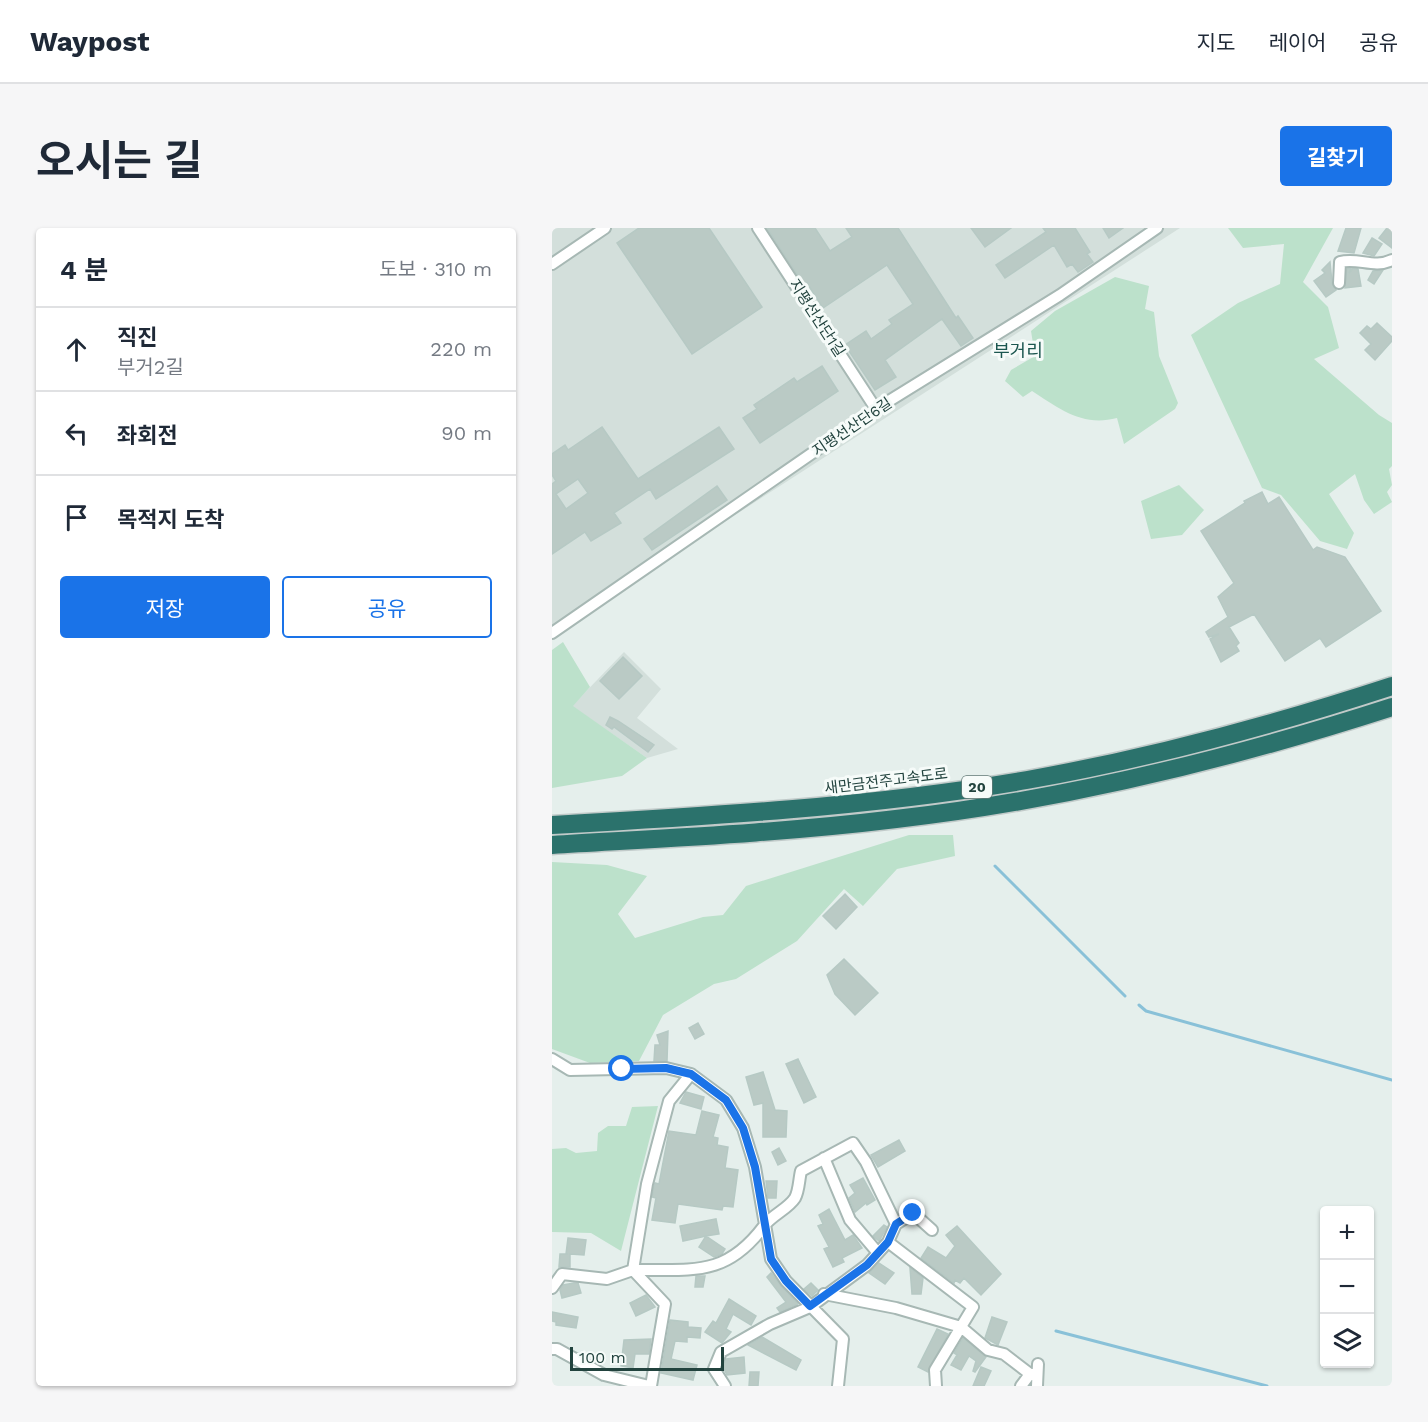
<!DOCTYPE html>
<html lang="ko">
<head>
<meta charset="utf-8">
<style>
  :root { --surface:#fff; --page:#f6f6f7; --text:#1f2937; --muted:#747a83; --line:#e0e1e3; --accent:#1a73e8 }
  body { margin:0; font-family:"Work Sans","Noto Sans KR",sans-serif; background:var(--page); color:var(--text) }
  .controls { position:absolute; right:18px; bottom:18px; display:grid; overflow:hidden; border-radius:6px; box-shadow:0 2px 4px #0004 }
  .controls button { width:54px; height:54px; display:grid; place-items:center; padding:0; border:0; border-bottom:2px solid var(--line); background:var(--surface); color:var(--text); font:30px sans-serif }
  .scale { position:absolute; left:18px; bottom:15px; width:154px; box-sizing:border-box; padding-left:6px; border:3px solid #22433e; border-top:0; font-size:16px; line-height:21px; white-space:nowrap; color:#22433e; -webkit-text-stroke:4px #f6fbf9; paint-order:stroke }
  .stop { position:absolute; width:18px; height:18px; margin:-14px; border:4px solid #1a73e8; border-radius:50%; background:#fff }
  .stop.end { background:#1a73e8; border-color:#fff; box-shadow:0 2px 6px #0008 }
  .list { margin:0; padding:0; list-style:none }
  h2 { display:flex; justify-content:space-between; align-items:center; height:78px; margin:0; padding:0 24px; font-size:26px }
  h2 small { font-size:20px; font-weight:400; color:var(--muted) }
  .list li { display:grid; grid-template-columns:39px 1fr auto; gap:18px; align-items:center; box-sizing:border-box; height:84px; padding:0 24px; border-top:2px solid var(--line) }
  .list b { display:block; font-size:22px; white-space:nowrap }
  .list p { margin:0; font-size:20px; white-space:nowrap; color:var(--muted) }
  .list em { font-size:20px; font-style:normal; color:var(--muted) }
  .actions { display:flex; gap:12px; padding:18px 24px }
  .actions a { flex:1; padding:14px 0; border:2px solid var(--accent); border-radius:6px; text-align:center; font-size:21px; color:var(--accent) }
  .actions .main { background:var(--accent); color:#fff }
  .icon { flex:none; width:33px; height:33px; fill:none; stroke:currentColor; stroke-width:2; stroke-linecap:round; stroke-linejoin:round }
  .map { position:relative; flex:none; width:840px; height:1158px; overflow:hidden; border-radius:6px }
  header { display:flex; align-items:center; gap:36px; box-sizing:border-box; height:84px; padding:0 30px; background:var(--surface); border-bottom:2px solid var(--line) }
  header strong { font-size:28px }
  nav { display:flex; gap:33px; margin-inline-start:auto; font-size:21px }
  .intro { display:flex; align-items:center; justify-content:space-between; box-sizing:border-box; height:144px; padding:0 36px }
  h1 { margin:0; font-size:42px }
  .button { padding:15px 27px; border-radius:6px; background:var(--accent); color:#fff; font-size:21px; font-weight:700 }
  main { display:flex; gap:36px; padding:0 36px }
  aside { flex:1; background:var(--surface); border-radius:6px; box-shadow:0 2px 4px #0004 }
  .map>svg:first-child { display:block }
</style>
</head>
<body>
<header>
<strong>Waypost</strong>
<nav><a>지도</a><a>레이어</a><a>공유</a></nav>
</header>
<div class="intro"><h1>오시는 길</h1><a class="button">길찾기</a></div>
<main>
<aside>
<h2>4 분<small>도보 · 310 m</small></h2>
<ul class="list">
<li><svg class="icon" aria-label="ahead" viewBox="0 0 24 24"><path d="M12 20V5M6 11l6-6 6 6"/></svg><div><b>직진</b><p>부거2길</p></div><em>220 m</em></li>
<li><svg class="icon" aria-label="left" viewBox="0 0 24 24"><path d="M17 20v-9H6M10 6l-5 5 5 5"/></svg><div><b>좌회전</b></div><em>90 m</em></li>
<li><svg class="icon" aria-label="arrive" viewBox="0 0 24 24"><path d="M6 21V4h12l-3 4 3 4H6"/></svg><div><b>목적지 도착</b></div></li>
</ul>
<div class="actions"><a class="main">저장</a><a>공유</a></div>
</aside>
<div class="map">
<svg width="840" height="1158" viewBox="0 0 840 1158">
  <rect width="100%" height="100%" fill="#e5efec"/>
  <path fill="#d3dfdb" d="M 0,0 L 628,0 L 0,405 Z
    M 72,424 L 109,461 L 85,490 L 126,521 L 95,530 L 20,478 Z"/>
  <path fill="#bce1cb" d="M 676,0 L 781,0 L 751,54 L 776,79 L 787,120 L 762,131 L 827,187 L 840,195 L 840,238 L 837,241 L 840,257 L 835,264 L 840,274 L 822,286 L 812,272 L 803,246 L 777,266 L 802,305 L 795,321 L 768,313 L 729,267 L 710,260 L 639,107 L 686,75 L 728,56 L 732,16 L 691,20 Z
    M 563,49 L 597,58 L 593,81 L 602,84 L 607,128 L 626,175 L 623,181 L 572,216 L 565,190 C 530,199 508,181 480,163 L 471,169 L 453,153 L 459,142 L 483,128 L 479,103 L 503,83 Z
    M 627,257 L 652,282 L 630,307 L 599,311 L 589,273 Z
    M 11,414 L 38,459 L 21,478 L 95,530 L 70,548 L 0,560 L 0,422 Z
    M 357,607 L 401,607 L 403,628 L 345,641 L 311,678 L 292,661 L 245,713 L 184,751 L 162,756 L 111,787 L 87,833 L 38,835 L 0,821 L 0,634 L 55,637 L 95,648 L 66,686 L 83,710 L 151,689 L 171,687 L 194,658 Z
    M 106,878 L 69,1023 L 39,1005 L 0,1004 L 0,921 L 14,920 L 24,925 L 45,923 L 46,905 L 56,898 L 74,898 L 80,879 Z"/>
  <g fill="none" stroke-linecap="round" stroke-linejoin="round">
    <path stroke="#89c1d8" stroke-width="3" d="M 443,638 L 573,768
      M 587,777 L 594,783 L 840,852
      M 504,1103 L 715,1158"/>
  </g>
  <path fill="#bacac5" stroke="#b6c9c4" stroke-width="1.5" fill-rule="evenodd" d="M 87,0 L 157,0 L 210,79 L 140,126 L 65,15 Z
    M 215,0 L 263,0 L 278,23 L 300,9 L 294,0 L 346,0 L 404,90 L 406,88 L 421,110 L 409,118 L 390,91 L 333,132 L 344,149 L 323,162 L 293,117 L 314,103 L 319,111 L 340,96 L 337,92 L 361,76 L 335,37 L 271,80 L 255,55 L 252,57 Z
    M 419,0 L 459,0 L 433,19 Z
    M 491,0 L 523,0 L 538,24 L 535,26 L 541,34 L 526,44 L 520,36 L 515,39 L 502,17 L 453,50 L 444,37 L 494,4 Z
    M 551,0 L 571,0 L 557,10 Z
    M 794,0 L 809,0 L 802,25 L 786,23 Z
    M 835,0 L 840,0 L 840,20 L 827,10 Z
    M 820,10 L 830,16 L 822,28 L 811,25 Z
    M 778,34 L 780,55 L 784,62 L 774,69 L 762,53 L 773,45 L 770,42 Z
    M 795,40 L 799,40 L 797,45 L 801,40 L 806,41 L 809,58 L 793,60 Z
    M 831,42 L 822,56 L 816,52 L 821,43 Z
    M 825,95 L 840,109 L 840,113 L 823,132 L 813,122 L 819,116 L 808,105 L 815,98 L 819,101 Z
    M 270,138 L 286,163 L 208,215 L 191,190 L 205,181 L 202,177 L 242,150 L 245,154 Z
    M 50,199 L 86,251 L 167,199 L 182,221 L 104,271 L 98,261 L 62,285 L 69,295 L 39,313 L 33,304 L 0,326 L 0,256 L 4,253 L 0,247 L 0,226 L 13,217 L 16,222 ZM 26,251 L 36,265 L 14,281 L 4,266 Z
    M 165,258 L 175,272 L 100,322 L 92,311 Z
    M 710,264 L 716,276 L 727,269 L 761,322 L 765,319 L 793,329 L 829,383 L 774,419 L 768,410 L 733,433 L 702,386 L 677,399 L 687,415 L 684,418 L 687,423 L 669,434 L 658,411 L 667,406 L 657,409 L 654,404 L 676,389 L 666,369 L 682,355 L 649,303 L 693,275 L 692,273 Z
    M 71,429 L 90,448 L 67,471 L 48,453 Z
    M 58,489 L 66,493 L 102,517 L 96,524 L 62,499 L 60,501 L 54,497 Z
    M 293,666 L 305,679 L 284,701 L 271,688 Z
    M 292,731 L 326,765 L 303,787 L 283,766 L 275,747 Z
    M 146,795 L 152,806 L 143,811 L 137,800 Z
    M 116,803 L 115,833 L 102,833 L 103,817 L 108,817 L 105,807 Z
    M 246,831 L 264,869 L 252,875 L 234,836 Z
    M 211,844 L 223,882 L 235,883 L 234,909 L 211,909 L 211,875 L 202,877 L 194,849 Z
    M 134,864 L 152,869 L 149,881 L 128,875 Z
    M 150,883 L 167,887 L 161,909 L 166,910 L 165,917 L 176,919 L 173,940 L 186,942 L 181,979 L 171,978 L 170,982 L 126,976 L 123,995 L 100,992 L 104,970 L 100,969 L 102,958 L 103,955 L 107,956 L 117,903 L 144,907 Z
    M 347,912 L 353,923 L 326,939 L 319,927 Z
    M 227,920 L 234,933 L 226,937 L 220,924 Z
    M 311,950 L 323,972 L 315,977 L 314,975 L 303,984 L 297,970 L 303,965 L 298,957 Z
    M 214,953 L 225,953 L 224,970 L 216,970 Z
    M 277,981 L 293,1012 L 301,1007 L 310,1020 L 290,1030 L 292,1034 L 281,1039 L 272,1021 L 277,1019 L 266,998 L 271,996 L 267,987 Z
    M 164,991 L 167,1006 L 154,1008 L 173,1021 L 170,1026 L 162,1029 L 147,1019 L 154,1008 L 131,1013 L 128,998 Z
    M 332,997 L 335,999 L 327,1013 L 321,1008 Z
    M 405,998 L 449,1046 L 429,1067 L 412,1050 L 408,1055 L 403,1052 L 402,1055 L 369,1030 L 376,1019 L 394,1030 L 403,1018 L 394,1007 Z
    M 16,1010 L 34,1012 L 32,1027 L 18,1026 L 18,1039 L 7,1039 L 8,1026 L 16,1026 L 14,1026 Z
    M 327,1035 L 342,1045 L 333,1056 L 317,1045 Z
    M 358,1040 L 371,1050 L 369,1066 L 360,1066 Z
    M 219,1045 L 229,1058 L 246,1076 L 228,1084 L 225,1080 L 234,1074 L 215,1049 Z
    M 144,1048 L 153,1048 L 151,1059 L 143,1059 Z
    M 22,1055 L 26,1055 L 29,1065 L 10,1070 L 8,1062 L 11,1057 Z
    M 259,1055 L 266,1062 L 260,1068 L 252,1061 Z
    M 94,1067 L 103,1079 L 84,1088 L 78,1075 Z
    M 177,1071 L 204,1088 L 199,1097 L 181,1086 L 174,1101 L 179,1104 L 170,1115 L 153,1104 L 161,1093 L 164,1095 Z
    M 0,1084 L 26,1089 L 24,1100 L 4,1097 L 4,1094 L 0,1093 Z
    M 440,1089 L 455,1094 L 446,1117 L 433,1110 Z
    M 118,1092 L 136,1094 L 136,1099 L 149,1100 L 148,1110 L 135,1109 L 135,1114 L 123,1113 L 119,1131 L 145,1137 L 141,1152 L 109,1145 Z
    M 385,1101 L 396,1106 L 376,1144 L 366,1139 Z
    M 210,1109 L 249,1132 L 244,1142 L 196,1117 Z
    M 411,1110 L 434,1129 L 423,1144 L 421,1143 L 424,1133 L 417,1128 L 409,1142 L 399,1137 L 405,1127 L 402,1125 Z
    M 99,1111 L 97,1126 L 83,1126 L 81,1140 L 69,1138 L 72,1112 Z
    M 192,1129 L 193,1145 L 175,1147 L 171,1139 L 174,1131 Z
    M 429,1139 L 439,1143 L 432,1158 L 421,1158 Z
    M 198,1144 L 207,1144 L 206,1158 L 197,1158 Z"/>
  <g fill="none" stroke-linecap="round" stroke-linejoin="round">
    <defs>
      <path id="street" d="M 206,0 L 324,181
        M 0,36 L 53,0
        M 787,55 L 788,34 C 806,29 822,41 840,32
        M 0,405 L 324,181 L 508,67 L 605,0
        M 0,831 L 18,842 L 114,840 L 139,846 L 174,872 L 191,900 L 203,939 L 219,1031 L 234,1053 L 291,1111 L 286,1158
        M 139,846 L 117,873 L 95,956 L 81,1042 C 140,1041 173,1050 212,998 C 220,987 236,981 243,970 C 247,963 247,951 249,943 L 301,915 L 314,934 L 344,996
        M 272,930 L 298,992 L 326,1025
        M 336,1014 L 421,1079 L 383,1142 L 384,1158
        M 0,1060 L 10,1046 L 55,1051 L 81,1042 L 113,1076 L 99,1158
        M 272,1066 L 344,1080 L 409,1099 L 436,1122 L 452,1126 L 478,1146 L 485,1146
        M 0,1121 L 5,1121 L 52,1147 L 97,1158
        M 173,1158 L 162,1141 L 169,1124 L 218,1096 L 258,1079 L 315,1037 L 336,1014 L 344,996 L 361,985 L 380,1002
        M 469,1158 L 478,1146
        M 485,1158 L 486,1136"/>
      <path id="highway" d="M 0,597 C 159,588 318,579 475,552 C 599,530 721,497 840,458
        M 0,617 C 115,610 230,605 344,591 C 512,572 679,531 840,479"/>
    </defs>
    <use href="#street" stroke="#a7b8b4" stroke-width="14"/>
    <use href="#highway" stroke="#c1cac9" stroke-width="21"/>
    <use href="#street" stroke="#fff" stroke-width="10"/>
    <use href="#highway" stroke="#2b726c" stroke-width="18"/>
  </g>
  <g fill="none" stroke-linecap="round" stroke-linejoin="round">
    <path stroke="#1a73e8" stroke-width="8" d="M 70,841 L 114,840 L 139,846 L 174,872 L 191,900 L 203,939 L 219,1031 L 234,1053 L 258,1078 L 315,1037 L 336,1014 L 344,996 L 361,985"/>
  </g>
  <g text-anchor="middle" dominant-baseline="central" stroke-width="6" stroke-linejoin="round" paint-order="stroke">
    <rect fill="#f6fbf9" stroke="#627a76" stroke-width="1.5" x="410" y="548" width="30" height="22" rx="4.5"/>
    <g font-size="14" font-weight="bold" fill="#22433e">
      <text x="425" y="559">20</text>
    </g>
    <g font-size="15" fill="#22433e" stroke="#f6fbf9">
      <text transform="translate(265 90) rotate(57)">지평선산단1길</text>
      <text transform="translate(300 199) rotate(-34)">지평선산단6길</text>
      <text transform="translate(334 553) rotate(-7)">새만금전주고속도로</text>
    </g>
    <g font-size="18" fill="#1c5750" stroke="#f6fbf9">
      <text x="466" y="122">부거리</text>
    </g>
  </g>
</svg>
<div class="controls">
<button>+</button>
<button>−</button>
<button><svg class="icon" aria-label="layers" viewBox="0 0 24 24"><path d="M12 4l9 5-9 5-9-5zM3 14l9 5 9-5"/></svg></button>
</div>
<div class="scale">100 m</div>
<div class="stop" style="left:70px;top:841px"></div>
<div class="stop end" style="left:361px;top:985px"></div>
</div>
</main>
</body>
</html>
